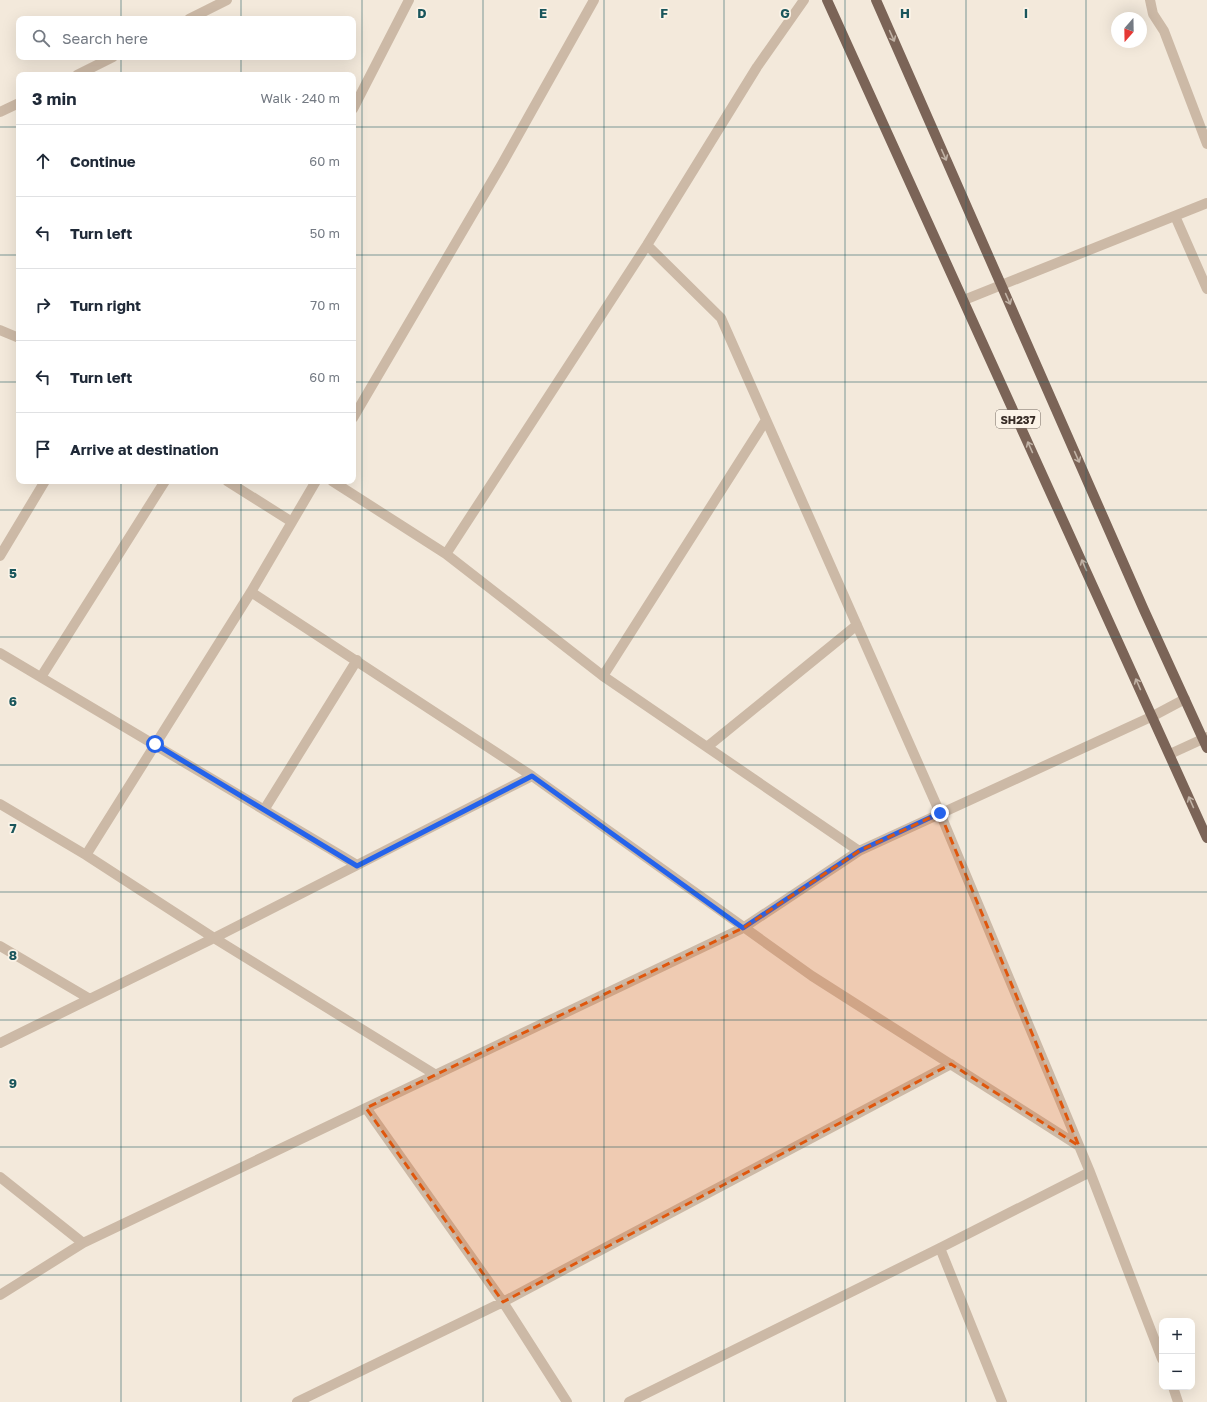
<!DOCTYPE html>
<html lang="en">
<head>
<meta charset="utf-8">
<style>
  :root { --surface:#fff; --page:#f6f6f7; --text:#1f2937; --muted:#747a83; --line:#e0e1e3 }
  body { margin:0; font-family:"Golos Text",sans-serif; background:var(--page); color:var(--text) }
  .controls { position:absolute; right:12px; bottom:12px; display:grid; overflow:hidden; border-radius:8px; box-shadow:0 4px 16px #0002 }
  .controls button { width:36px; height:36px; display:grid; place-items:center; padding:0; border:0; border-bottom:1px solid var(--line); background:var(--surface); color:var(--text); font:20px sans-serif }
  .compass { position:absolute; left:1111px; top:12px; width:36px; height:36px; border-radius:50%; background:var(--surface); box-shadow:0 4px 16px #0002; rotate:200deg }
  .stop { position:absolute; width:12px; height:12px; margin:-9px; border:3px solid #2563eb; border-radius:50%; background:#fff }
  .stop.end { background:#2563eb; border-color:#fff; box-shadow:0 1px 4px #0008 }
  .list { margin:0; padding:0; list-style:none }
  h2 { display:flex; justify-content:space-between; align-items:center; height:52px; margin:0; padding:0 16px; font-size:17px }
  h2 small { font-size:13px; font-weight:400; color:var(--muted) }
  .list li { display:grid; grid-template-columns:26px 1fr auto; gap:12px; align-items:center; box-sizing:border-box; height:72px; padding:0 16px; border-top:1px solid var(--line) }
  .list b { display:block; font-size:15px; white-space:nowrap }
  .list em { font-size:13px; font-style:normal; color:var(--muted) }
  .icon { flex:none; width:22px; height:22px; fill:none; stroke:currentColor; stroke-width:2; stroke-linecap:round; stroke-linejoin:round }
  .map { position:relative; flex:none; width:1207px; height:1402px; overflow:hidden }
  .search { position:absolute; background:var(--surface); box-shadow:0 4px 16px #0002; left:16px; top:16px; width:340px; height:44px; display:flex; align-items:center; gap:10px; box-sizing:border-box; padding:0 14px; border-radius:8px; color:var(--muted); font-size:15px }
  .panel { position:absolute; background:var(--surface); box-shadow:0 4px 16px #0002; left:16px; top:72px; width:340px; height:412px; border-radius:8px }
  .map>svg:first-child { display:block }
</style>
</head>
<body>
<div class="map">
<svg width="1207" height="1402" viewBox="0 0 1207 1402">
  <rect width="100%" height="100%" fill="#f3e9db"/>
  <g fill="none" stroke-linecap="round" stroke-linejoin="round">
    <path stroke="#ccb9a6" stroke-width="10" d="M 1150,0 L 1153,14 L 1164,31 L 1207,144
      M 189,19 L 227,0
      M 77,75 L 113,57
      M 353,109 L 409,0
      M 0,112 L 19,103
      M 1175,216 L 1207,289
      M 647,245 L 721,318 L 940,813 L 1090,1172 L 1162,1359
      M 964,300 L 1207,203
      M 0,330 L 19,338
      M 353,418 L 502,164 L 594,0
      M 227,481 L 292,522
      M 332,481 L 446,554 L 603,676 L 859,851
      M 446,554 L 647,245 L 757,67 L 804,0
      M 0,556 L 45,481
      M 251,592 L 532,776 L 812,976 L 1079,1146
      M 0,653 L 357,865
      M 603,676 L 766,420
      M 41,677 L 165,481
      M 707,747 L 857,625
      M 1170,754 L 1207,737
      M 0,804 L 86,855 L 214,938 L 436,1075
      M 264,810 L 357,660
      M 86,855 L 251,592 L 316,481
      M 0,946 L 90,999
      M 0,1043 L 214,938 L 532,776
      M 366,1108 L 503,1302 L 567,1402
      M 0,1177 L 83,1243
      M 940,1248 L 1002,1402
      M 0,1295 L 83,1243 L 743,928 L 859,851 L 1153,716 L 1185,699
      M 1173,1387 L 1178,1402
      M 297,1402 L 503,1302 L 951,1064
      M 629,1402 L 940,1248 L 1090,1172"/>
    <path stroke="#7b6457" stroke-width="10" d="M 827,0 L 1207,838
      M 876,0 L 1144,610 L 1207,748"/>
  </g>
  <defs><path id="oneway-shaft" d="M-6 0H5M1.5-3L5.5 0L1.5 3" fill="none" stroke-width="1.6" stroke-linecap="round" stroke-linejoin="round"/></defs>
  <g stroke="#c1b3a6">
    <use href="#oneway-shaft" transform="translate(892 36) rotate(66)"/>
    <use href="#oneway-shaft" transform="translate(944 155) rotate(66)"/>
    <use href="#oneway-shaft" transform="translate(1008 299) rotate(66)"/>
    <use href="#oneway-shaft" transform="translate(1030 447) rotate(-114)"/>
    <use href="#oneway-shaft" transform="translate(1077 457) rotate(66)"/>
    <use href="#oneway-shaft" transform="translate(1084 565) rotate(-114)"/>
    <use href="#oneway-shaft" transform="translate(1138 684) rotate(-114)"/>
    <use href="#oneway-shaft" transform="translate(1191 802) rotate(-114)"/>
  </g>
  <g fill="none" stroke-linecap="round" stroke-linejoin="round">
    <path stroke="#2563eb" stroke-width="5" d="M 155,744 L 357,866 L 532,776 L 743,928 L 859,851 L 940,813"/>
  </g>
  <path fill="#df570d" fill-opacity="0.2" stroke="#df570d" stroke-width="3" stroke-dasharray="8 5" stroke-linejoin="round" d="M 940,813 L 1079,1146 L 951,1064 L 503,1302 L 366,1108 L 743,928 L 859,851 Z"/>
  <path fill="none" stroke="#1a565c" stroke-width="1" stroke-opacity="0.55" d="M 121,0 L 121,19M 241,0 L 241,19M 362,0 L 362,1402M 483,0 L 483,1402M 604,0 L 604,1402M 724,0 L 724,1402M 845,0 L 845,1402M 966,0 L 966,1402M 1086,0 L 1086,1402M 121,57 L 121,75M 241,57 L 241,75M 0,127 L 19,127M 353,127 L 1207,127M 0,255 L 19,255M 353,255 L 1207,255M 0,382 L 19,382M 353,382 L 1207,382M 121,481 L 121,1402M 241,481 L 241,1402M 0,510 L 1207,510M 0,637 L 1207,637M 0,765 L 1207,765M 0,892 L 1207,892M 0,1020 L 1207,1020M 0,1147 L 1207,1147M 0,1275 L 1207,1275"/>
  <g text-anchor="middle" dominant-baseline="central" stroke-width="3.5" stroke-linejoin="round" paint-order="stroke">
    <rect fill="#fbf3e7" stroke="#726861" stroke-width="1" x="996" y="410" width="44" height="18" rx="3"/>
    <g font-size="11" font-weight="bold" fill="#382d27">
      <text x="1018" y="419">SH237</text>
    </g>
  </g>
  <g font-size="13" text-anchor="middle" font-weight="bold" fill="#1a565c" stroke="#fbf3e7" stroke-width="3.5" stroke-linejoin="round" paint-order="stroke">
    <text x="422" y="18">D</text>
    <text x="543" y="18">E</text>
    <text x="664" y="18">F</text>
    <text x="785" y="18">G</text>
    <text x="905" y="18">H</text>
    <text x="1026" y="18">I</text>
    <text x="13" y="578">5</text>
    <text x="13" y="706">6</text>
    <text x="13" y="833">7</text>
    <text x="13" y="960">8</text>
    <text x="13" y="1088">9</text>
  </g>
</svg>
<div class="controls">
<button>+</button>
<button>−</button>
</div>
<svg class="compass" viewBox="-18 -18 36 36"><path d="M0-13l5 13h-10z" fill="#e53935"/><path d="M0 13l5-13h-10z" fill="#747a83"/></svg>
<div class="stop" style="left:155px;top:744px"></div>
<div class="stop end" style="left:940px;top:813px"></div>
<div class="search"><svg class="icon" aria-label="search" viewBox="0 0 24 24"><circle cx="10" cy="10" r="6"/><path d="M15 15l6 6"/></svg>Search here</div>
<section class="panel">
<h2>3 min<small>Walk · 240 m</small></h2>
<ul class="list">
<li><svg class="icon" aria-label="ahead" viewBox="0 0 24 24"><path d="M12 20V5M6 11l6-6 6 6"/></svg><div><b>Continue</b></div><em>60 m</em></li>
<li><svg class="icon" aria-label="left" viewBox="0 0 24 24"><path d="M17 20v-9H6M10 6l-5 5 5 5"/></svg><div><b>Turn left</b></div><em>50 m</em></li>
<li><svg class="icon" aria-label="right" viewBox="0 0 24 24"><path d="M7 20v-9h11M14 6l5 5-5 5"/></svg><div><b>Turn right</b></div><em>70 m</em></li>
<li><svg class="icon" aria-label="left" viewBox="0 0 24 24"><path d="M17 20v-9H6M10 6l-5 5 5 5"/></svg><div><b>Turn left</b></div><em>60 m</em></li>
<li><svg class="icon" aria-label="arrive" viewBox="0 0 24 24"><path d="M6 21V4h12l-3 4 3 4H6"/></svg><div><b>Arrive at destination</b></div></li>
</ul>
</section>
</div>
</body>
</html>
